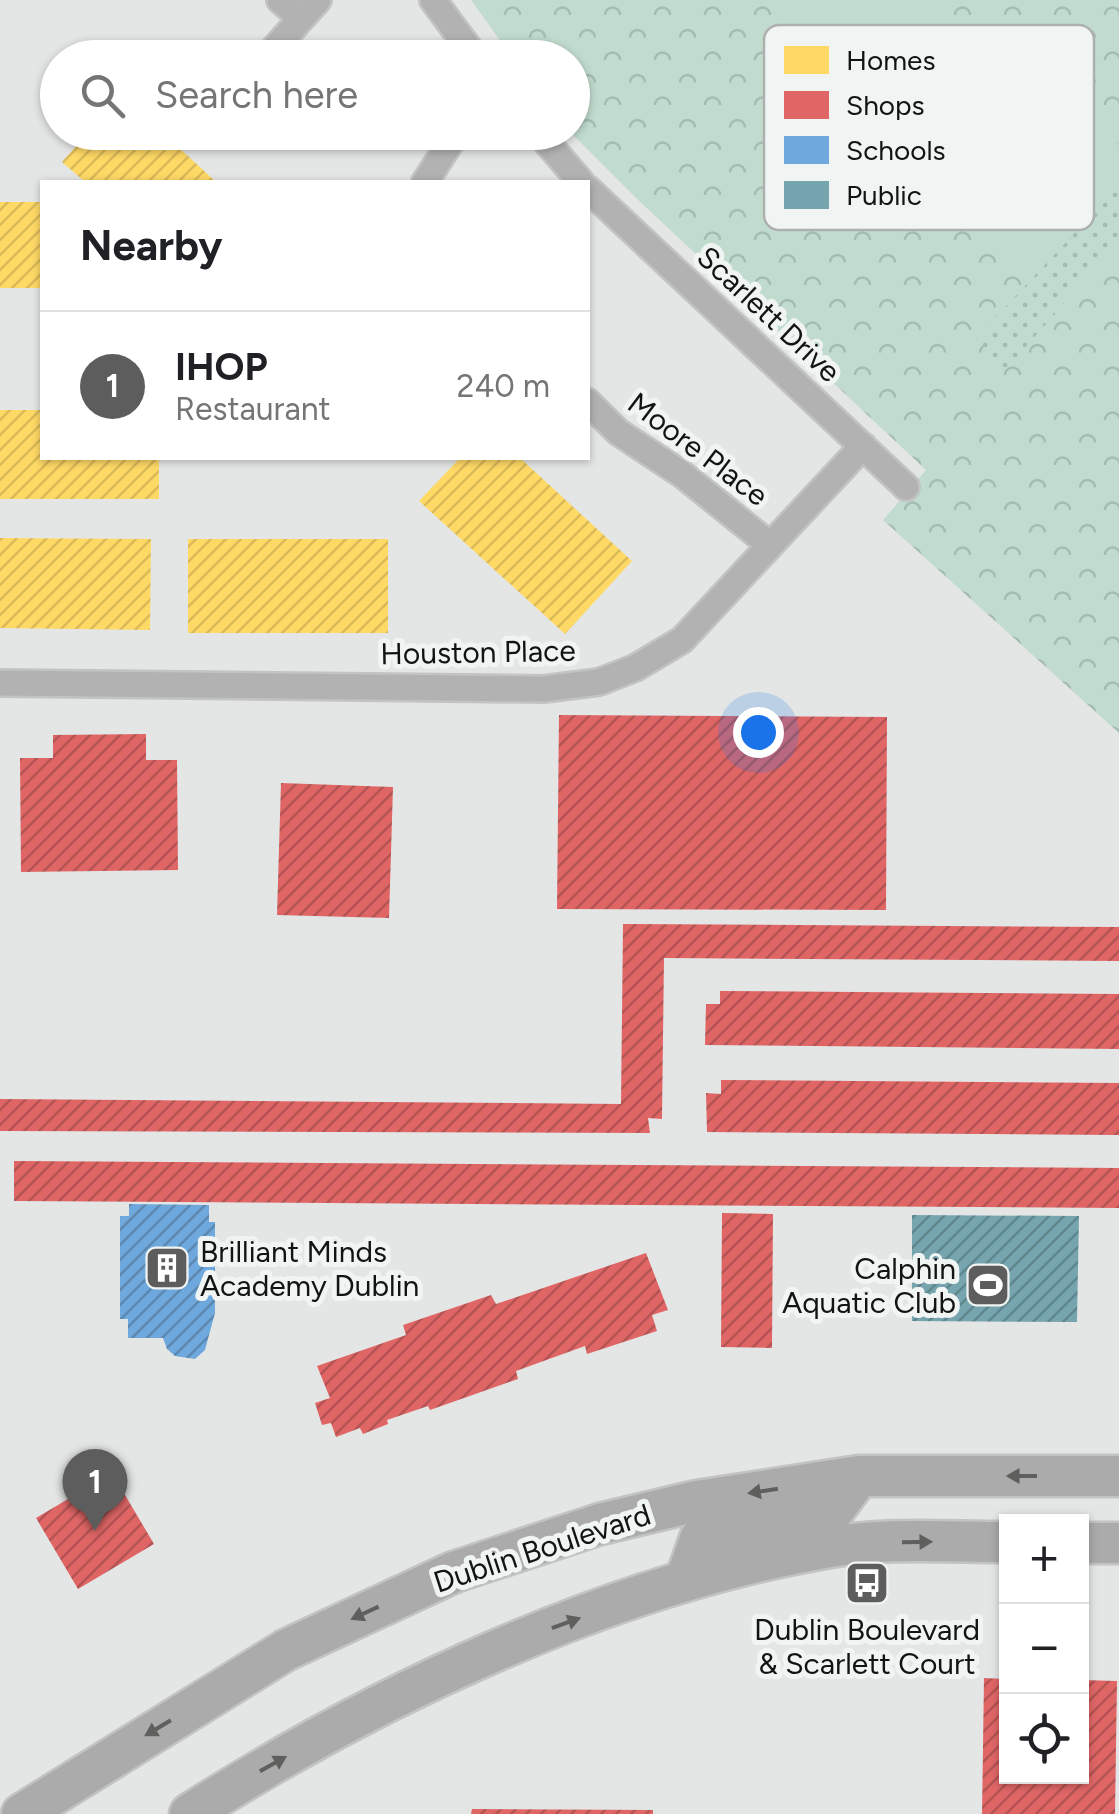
<!DOCTYPE html>
<html lang="en">
<head>
<meta charset="utf-8">
<style>
  :root { --surface:#fff; --page:#f6f6f6; --text:#202124; --muted:#757577; --line:#e0e0e0; --accent:#5c5d5c }
  body { margin:0; font-family:Figtree,sans-serif; background:var(--page); color:var(--text) }
  .controls { position:absolute; right:30px; bottom:30px; display:grid; overflow:hidden; border-radius:0px; box-shadow:0 2px 8px #0004 }
  .controls button { width:90px; height:90px; display:grid; place-items:center; padding:0; border:0; border-bottom:2px solid var(--line); background:var(--surface); color:var(--text); font:50px sans-serif }
  .you { position:absolute; left:758px; top:732px; width:35px; height:35px; margin:-25px; border:8px solid #fff; border-radius:50%; background:#1a73e8; box-shadow:0 0 0 15px #1a73e833 }
  .badge { display:grid; place-items:center; width:65px; height:65px; border-radius:50%; background:var(--accent); color:#fff; font-size:32px; font-weight:700 }
  .pin { position:absolute; translate:-50% -82px; filter:drop-shadow(0 2px 5px #0008) }
  .pin::after { content:''; position:absolute; top:52px; width:35px; height:30px; background:inherit; clip-path:polygon(0 0,100% 0,50% 100%) }
  .list { margin:0; padding:0; list-style:none }
  h2 { display:flex; justify-content:space-between; align-items:center; height:130px; margin:0; padding:0 40px; font-size:42px }
  h2 small { font-size:32px; font-weight:400; color:var(--muted) }
  .list li { display:grid; grid-template-columns:65px 1fr auto; gap:30px; align-items:center; box-sizing:border-box; height:150px; padding:0 40px; border-top:2px solid var(--line) }
  .list b { display:block; font-size:38px; white-space:nowrap }
  .list p { margin:0; font-size:32px; white-space:nowrap; color:var(--muted) }
  .list em { font-size:32px; font-style:normal; color:var(--muted) }
  .icon { flex:none; width:55px; height:55px; fill:none; stroke:currentColor; stroke-width:2; stroke-linecap:round; stroke-linejoin:round }
  .map { position:relative; flex:none; width:1119px; height:1814px; overflow:hidden }
  .search { position:absolute; background:var(--surface); box-shadow:0 2px 8px #0004; left:40px; top:40px; width:550px; height:110px; display:flex; align-items:center; gap:25px; box-sizing:border-box; padding:0 35px; border-radius:55px; color:var(--muted); font-size:38px }
  .panel { position:absolute; background:var(--surface); box-shadow:0 2px 8px #0004; left:40px; top:180px; width:550px; height:280px; border-radius:0px }
  .map>svg:first-child { display:block }
</style>
</head>
<body>
<div class="map">
<svg width="1119" height="1814" viewBox="0 0 1119 1814">
  <defs>
    <pattern id="park-crowns" width="20" height="18" patternUnits="userSpaceOnUse" patternTransform="scale(2.5)"><rect width="20" height="18" fill="#c1dcce"/><path d="M2 6a3 3 0 1 1 6 0M12 15a3 3 0 1 1 6 0" fill="none" stroke="#a5bcb0"/></pattern>
    <pattern id="garden-dots" width="8" height="8" patternUnits="userSpaceOnUse" patternTransform="scale(2.5)"><rect width="8" height="8" fill="#c1dcce"/><path d="M2 2h.1M6 6h.1" fill="none" stroke="#a5bcb0" stroke-width="1.8" stroke-linecap="round"/></pattern>
    <pattern id="homes-hatch" width="6" height="6" patternUnits="userSpaceOnUse" patternTransform="scale(2.5)"><rect width="6" height="6" fill="#ffd966"/><path d="M-1 1l2-2M0 6l6-6M5 7l2-2" fill="none" stroke="#dab957"/></pattern>
    <pattern id="shops-hatch" width="6" height="6" patternUnits="userSpaceOnUse" patternTransform="scale(2.5)"><rect width="6" height="6" fill="#e06666"/><path d="M-1 1l2-2M0 6l6-6M5 7l2-2" fill="none" stroke="#b45353"/></pattern>
    <pattern id="schools-hatch" width="6" height="6" patternUnits="userSpaceOnUse" patternTransform="scale(2.5)"><rect width="6" height="6" fill="#6fa8dc"/><path d="M-1 1l2-2M0 6l6-6M5 7l2-2" fill="none" stroke="#5a88b1"/></pattern>
    <pattern id="public-hatch" width="6" height="6" patternUnits="userSpaceOnUse" patternTransform="scale(2.5)"><rect width="6" height="6" fill="#76a5af"/><path d="M-1 1l2-2M0 6l6-6M5 7l2-2" fill="none" stroke="#5f858d"/></pattern>
  </defs>
  <rect width="100%" height="100%" fill="#e4e6e5"/>
  <path fill="url(#park-crowns)" d="M 471,0 L 1119,0 L 1119,733 L 883,520 L 926,470 L 634,196 L 571,133 L 572,58 L 512,57 Z"/>
  <path fill="url(#garden-dots)" d="M 1119,186 L 1119,241 L 1006,369 L 975,339 Z"/>
  <path fill="#c1dcce" d="M 806,0 L 934,0 L 983,45 L 983,63 L 908,145 L 888,147 L 782,48 L 780,28 Z
    M 1028,61 L 1119,145 L 1119,186 L 1039,270 L 1023,272 L 923,177 L 922,158 L 1013,62 Z"/>
  <path fill="url(#homes-hatch)" d="M 89,132 L 162,132 L 216,182 L 85,182 L 62,162 Z
    M 0,202 L 42,202 L 42,288 L 0,288 Z
    M 0,410 L 42,410 L 42,458 L 159,458 L 159,499 L 0,499 Z
    M 460,458 L 520,458 L 632,561 L 565,634 L 419,501 Z
    M 0,538 L 151,539 L 150,630 L 0,628 Z
    M 188,539 L 388,539 L 388,633 L 188,633 Z"/>
  <path fill="url(#shops-hatch)" d="M 559,715 L 887,717 L 886,910 L 557,909 Z
    M 146,734 L 146,760 L 177,760 L 178,870 L 21,872 L 20,758 L 53,758 L 53,735 Z
    M 281,783 L 393,787 L 389,918 L 277,915 Z
    M 623,924 L 1119,927 L 1119,961 L 664,958 L 662,1119 L 648,1118 L 650,1133 L 0,1131 L 0,1099 L 621,1104 Z
    M 720,991 L 1119,994 L 1119,1049 L 705,1045 L 706,1004 L 720,1004 Z
    M 721,1080 L 1119,1083 L 1119,1135 L 707,1132 L 706,1093 L 721,1094 Z
    M 14,1161 L 1119,1168 L 1119,1208 L 14,1201 Z
    M 722,1213 L 773,1214 L 772,1348 L 721,1347 Z
    M 646,1253 L 668,1310 L 652,1315 L 657,1331 L 587,1354 L 585,1346 L 516,1371 L 518,1379 L 430,1410 L 428,1406 L 387,1420 L 388,1424 L 363,1434 L 360,1428 L 336,1437 L 331,1423 L 322,1425 L 315,1403 L 330,1398 L 317,1366 L 406,1335 L 403,1325 L 491,1295 L 496,1304 Z
    M 112,1473 L 154,1544 L 78,1589 L 36,1518 Z
    M 984,1678 L 1006,1679 L 1006,1776 L 1082,1776 L 1082,1680 L 1117,1681 L 1115,1814 L 982,1814 Z
    M 472,1809 L 653,1810 L 653,1814 L 471,1814 Z"/>
  <path fill="url(#schools-hatch)" d="M 129,1204 L 209,1205 L 209,1222 L 215,1222 L 215,1313 L 205,1350 L 195,1359 L 175,1356 L 167,1349 L 163,1338 L 128,1338 L 128,1319 L 120,1319 L 120,1216 L 129,1216 Z"/>
  <path fill="url(#public-hatch)" d="M 912,1215 L 1079,1216 L 1077,1322 L 912,1321 Z"/>
  <g fill="none" stroke-linecap="round" stroke-linejoin="round">
    <defs>
      <path id="minor" d="M 280,0 L 301,18
        M 433,0 L 476,58
        M 266,58 L 318,0
        M 538,132 L 581,182
        M 425,182 L 457,132
        M 588,189 L 906,487
        M 588,402 L 618,432 L 683,475 L 770,545
        M 0,683 L 544,689 L 599,682 L 635,668 L 682,640 L 863,446"/>
      <path id="primary" d="M 1082,1543 L 1119,1543
        M 686,1579 L 700,1539 L 834,1510 L 859,1476
        M 22,1814 L 286,1650 L 454,1572 L 600,1524 L 697,1501 L 859,1476 L 1119,1476
        M 190,1814 C 374,1696 608,1586 824,1548 C 883,1537 947,1542 1006,1542"/>
    </defs>
    <use href="#minor" stroke="#c2c4c3" stroke-width="30"/>
    <use href="#primary" stroke="#c2c4c3" stroke-width="45"/>
    <use href="#minor" stroke="#b3b2b2" stroke-width="25"/>
    <use href="#primary" stroke="#acabab" stroke-width="40"/>
  </g>
  <defs><path id="oneway-solid" d="M-6-.8H1V-3.2L6.5 0L1 3.2V.8H-6Z" transform="scale(2.5)"/></defs>
  <g fill="#5f5f5e">
    <use href="#oneway-solid" transform="translate(1022 1476) rotate(-180)"/>
    <use href="#oneway-solid" transform="translate(763 1491) rotate(171)"/>
    <use href="#oneway-solid" transform="translate(917 1542) rotate(-1)"/>
    <use href="#oneway-solid" transform="translate(365 1613) rotate(155)"/>
    <use href="#oneway-solid" transform="translate(566 1623) rotate(-20)"/>
    <use href="#oneway-solid" transform="translate(158 1728) rotate(149)"/>
    <use href="#oneway-solid" transform="translate(273 1764) rotate(-29)"/>
  </g>
  <defs>
    <symbol id="building-square" viewBox="-11 -11 22 22"><rect x="-9" y="-9" width="18" height="18" rx="4" fill="#5c5d5c" stroke="#f0f4f2"/><path d="M-4-6H4V6H1V3H-1V6H-4ZM-2.5-4.3h1.7v1.8h-1.7ZM.8-4.3h1.7v1.8H.8ZM-2.5-1h1.7V.8h-1.7ZM.8-1h1.7V.8H.8Z" fill="#fff"/></symbol>
    <symbol id="stadium-square" viewBox="-11 -11 22 22"><rect x="-9" y="-9" width="18" height="18" rx="4" fill="#5c5d5c" stroke="#f0f4f2"/><path d="M0-5a6.5 5 0 1 0 0 10a6.5 5 0 1 0 0-10ZM-3.5-1.8h7v3.6h-7Z" fill="#fff"/></symbol>
    <symbol id="bus-square" viewBox="-11 -11 22 22"><rect x="-9" y="-9" width="18" height="18" rx="4" fill="#5c5d5c" stroke="#f0f4f2"/><path d="M-5-6H5V4H4V6H2V4H-2V6H-4V4H-5ZM-3.5-4V0h7V-4ZM-3.5 1.2v1.5H-2V1.2ZM2 1.2v1.5H3.5V1.2Z" fill="#fff"/></symbol>
  </defs>
  <g fill-rule="evenodd">
    <use href="#building-square" x="142" y="1243" width="50" height="50"/>
    <use href="#stadium-square" x="963" y="1260" width="50" height="50"/>
    <use href="#bus-square" x="842" y="1558" width="50" height="50"/>
  </g>
  <g text-anchor="middle" dominant-baseline="central" stroke-width="10" stroke-linejoin="round" paint-order="stroke">
    <g font-size="30" fill="#121312" stroke="#f0f4f2">
      <text transform="translate(769 314) rotate(43)">Scarlett Drive</text>
      <text transform="translate(698 449) rotate(37)">Moore Place</text>
      <text transform="translate(478 652) rotate(-1)">Houston Place</text>
      <text transform="translate(542 1548) rotate(-18)">Dublin Boulevard</text>
    </g>
    <g font-size="30" fill="#121312" stroke="#f0f4f2" text-anchor="start">
      <text x="200" y="1251">Brilliant Minds<tspan x="200" dy="34">Academy Dublin</tspan></text>
      <text x="956" y="1268" text-anchor="end">Calphin<tspan x="956" dy="34">Aquatic Club</tspan></text>
      <text x="867" y="1629" text-anchor="middle">Dublin Boulevard<tspan x="867" dy="34">&amp; Scarlett Court</tspan></text>
    </g>
  </g>
  <rect x="764" y="25" width="330" height="205" rx="15" fill="#f0f4f2" stroke="#adb0af" stroke-width="2.5"/>
  <rect x="784" y="46" width="45" height="28" fill="#ffd966"/>
  <rect x="784" y="91" width="45" height="28" fill="#e06666"/>
  <rect x="784" y="136" width="45" height="28" fill="#6fa8dc"/>
  <rect x="784" y="181" width="45" height="28" fill="#76a5af"/>
  <g font-size="28" fill="#121312">
    <text x="846" y="70">Homes</text>
    <text x="846" y="115">Shops</text>
    <text x="846" y="160">Schools</text>
    <text x="846" y="205">Public</text>
  </g>
</svg>
<div class="controls">
<button>+</button>
<button>−</button>
<button><svg class="icon" aria-label="locate" viewBox="0 0 24 24"><circle cx="12" cy="12" r="6"/><path d="M12 2v4M12 18v4M2 12h4M18 12h4"/></svg></button>
</div>
<div class="you"></div>
<div class="pin badge" style="left:95px;top:1531px">1</div>
<div class="search"><svg class="icon" aria-label="search" viewBox="0 0 24 24"><circle cx="10" cy="10" r="6"/><path d="M15 15l6 6"/></svg>Search here</div>
<section class="panel">
<h2>Nearby<small></small></h2>
<ul class="list">
<li><span class="badge">1</span><div><b>IHOP</b><p>Restaurant</p></div><em>240 m</em></li>
</ul>
</section>
</div>
</body>
</html>
